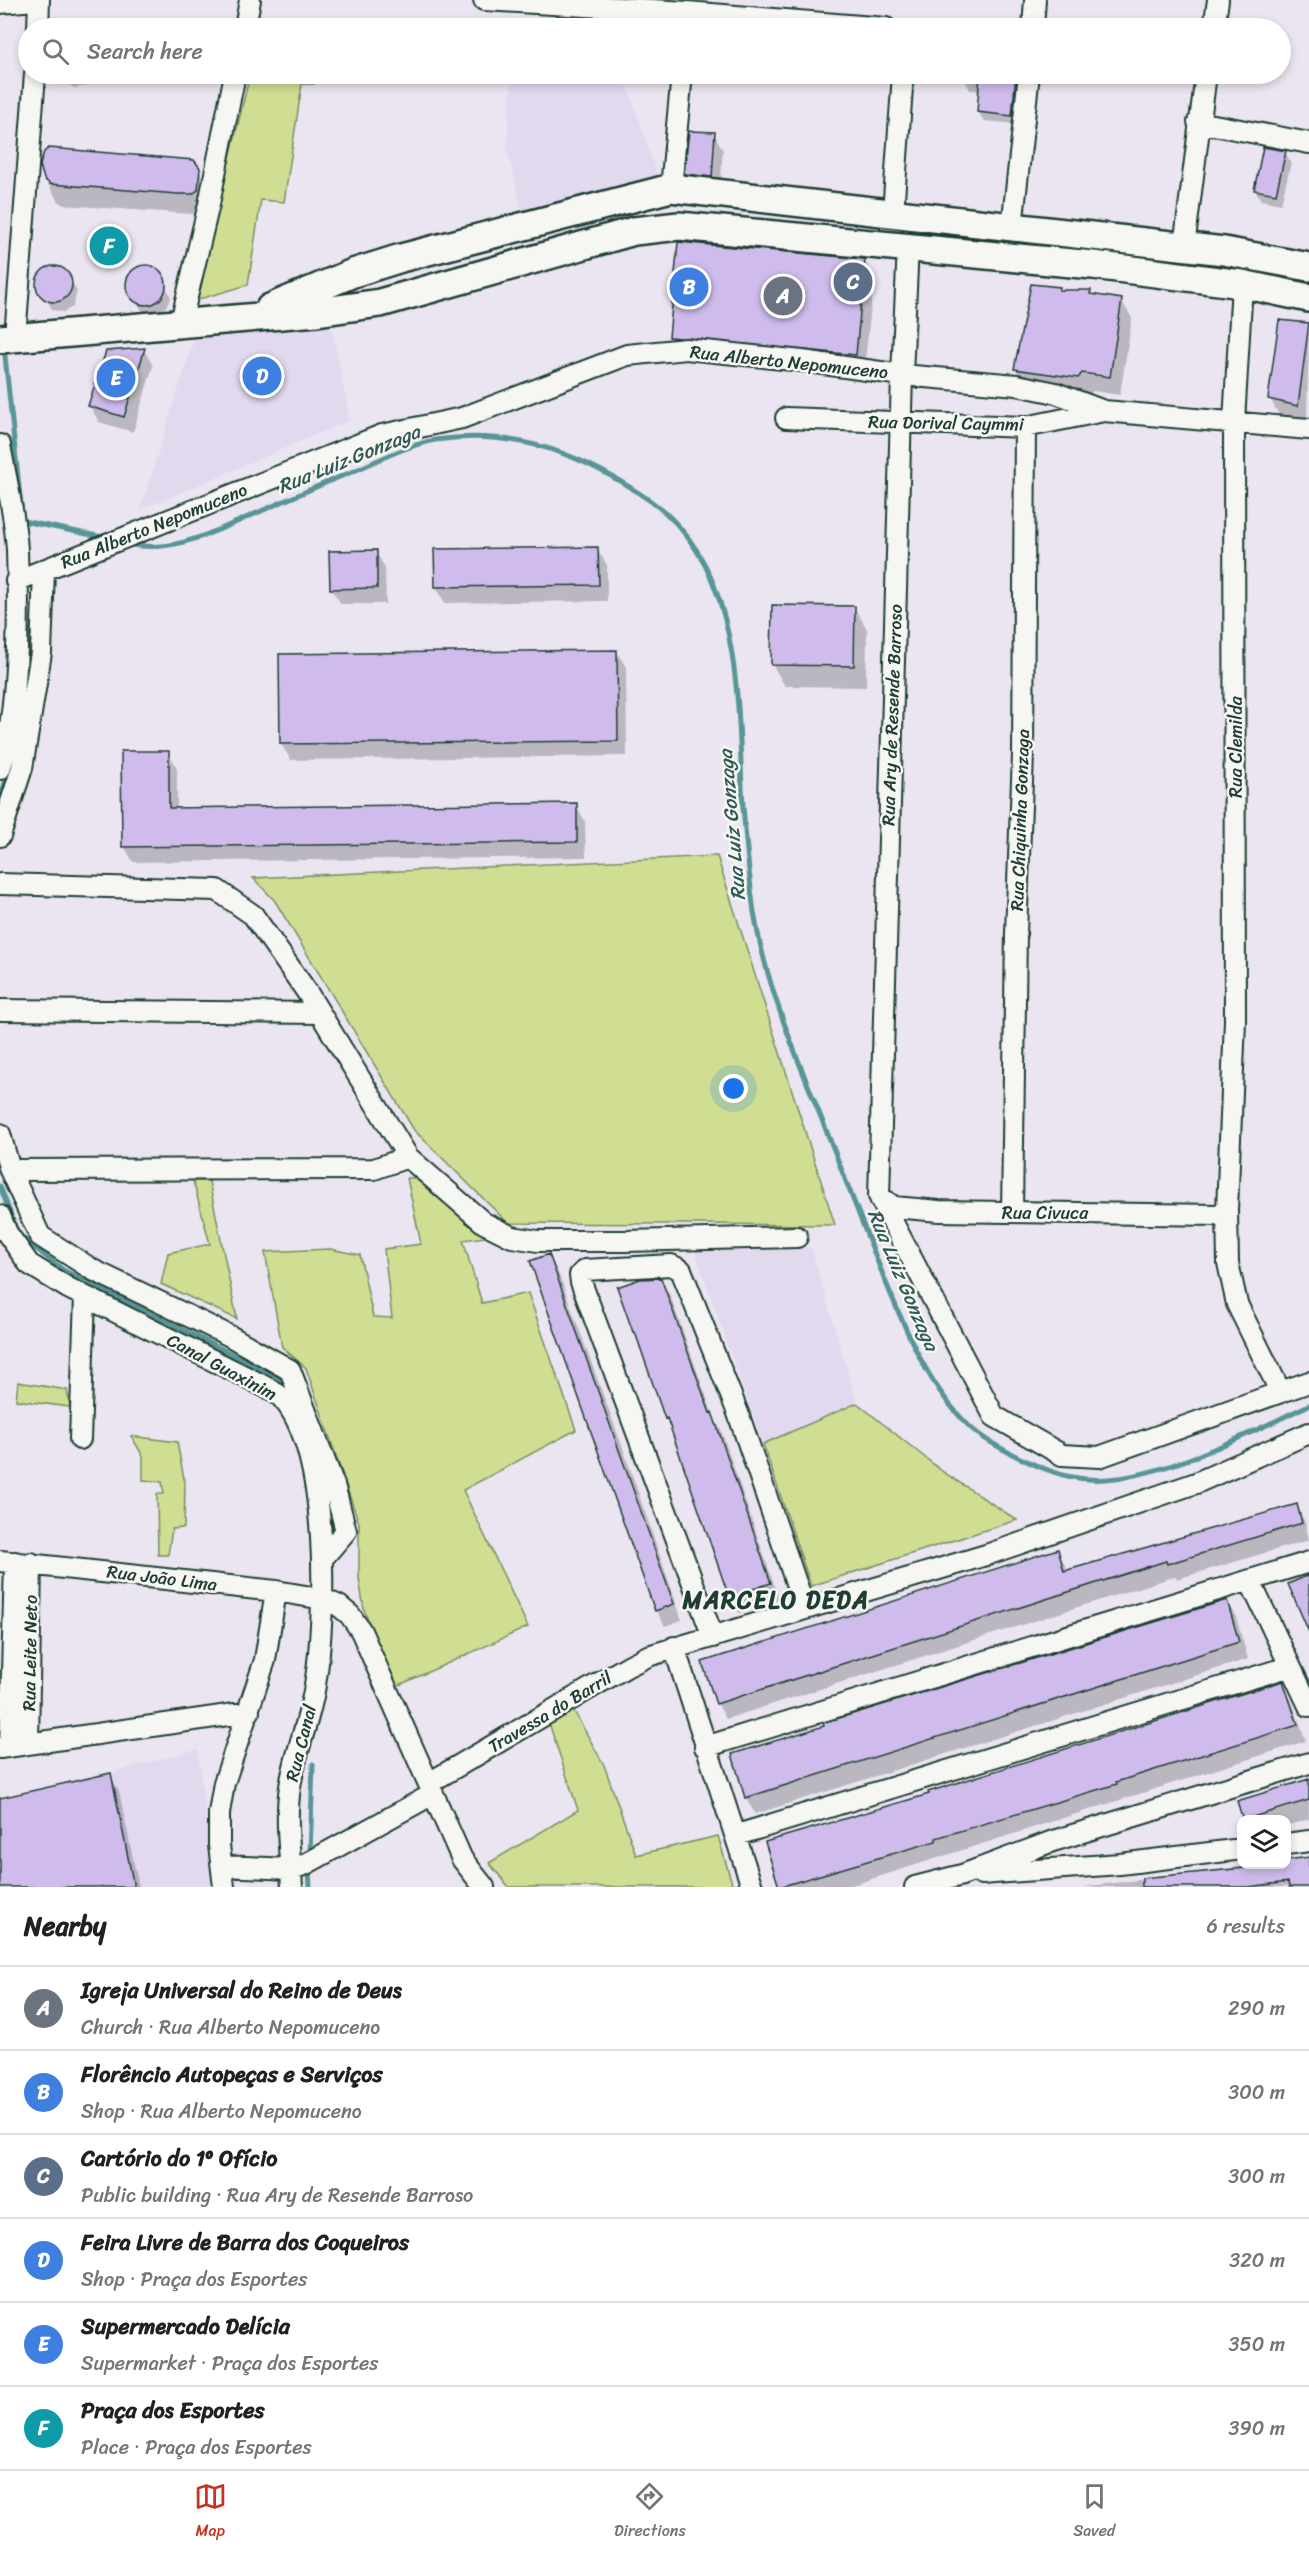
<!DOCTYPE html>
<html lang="en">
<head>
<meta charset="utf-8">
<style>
  :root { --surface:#fff; --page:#f2f2f2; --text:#202124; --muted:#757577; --line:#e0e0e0; --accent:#c8321e }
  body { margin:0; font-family:Sriracha,sans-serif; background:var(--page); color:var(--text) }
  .controls { position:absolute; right:18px; bottom:18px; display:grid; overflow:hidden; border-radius:12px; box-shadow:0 3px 9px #0003 }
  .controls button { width:54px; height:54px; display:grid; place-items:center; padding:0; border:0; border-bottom:2px solid var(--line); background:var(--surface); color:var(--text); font:30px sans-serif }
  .you { position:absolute; left:734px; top:1089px; width:21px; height:21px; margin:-15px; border:4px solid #fff; border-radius:50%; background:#1a73e8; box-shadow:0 0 0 9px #1a73e833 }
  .badge { display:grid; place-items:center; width:39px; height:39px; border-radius:50%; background:var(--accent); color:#fff; font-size:20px; font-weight:700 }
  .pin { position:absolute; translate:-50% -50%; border:3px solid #fff; box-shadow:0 2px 6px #0006 }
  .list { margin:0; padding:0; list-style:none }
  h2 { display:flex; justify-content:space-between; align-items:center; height:78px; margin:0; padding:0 24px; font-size:26px }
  h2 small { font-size:20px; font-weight:400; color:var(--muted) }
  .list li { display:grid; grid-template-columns:39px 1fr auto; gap:18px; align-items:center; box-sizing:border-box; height:84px; padding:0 24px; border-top:2px solid var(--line) }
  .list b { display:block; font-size:22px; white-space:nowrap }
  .list p { margin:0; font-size:20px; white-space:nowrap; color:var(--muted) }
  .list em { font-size:20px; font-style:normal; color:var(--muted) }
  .icon { flex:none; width:33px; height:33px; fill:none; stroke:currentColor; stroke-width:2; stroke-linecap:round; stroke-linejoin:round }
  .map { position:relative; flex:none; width:1309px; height:1887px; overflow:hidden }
  .search { position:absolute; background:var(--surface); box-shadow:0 3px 9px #0003; left:18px; right:18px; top:18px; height:66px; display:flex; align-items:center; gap:15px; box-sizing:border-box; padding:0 21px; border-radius:33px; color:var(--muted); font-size:22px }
  .sheet { height:582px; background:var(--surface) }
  nav { display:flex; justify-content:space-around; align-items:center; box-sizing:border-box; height:84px; border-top:2px solid var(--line); background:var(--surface); font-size:16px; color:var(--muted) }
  nav a { display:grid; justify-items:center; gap:3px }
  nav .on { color:var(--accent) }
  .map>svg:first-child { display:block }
</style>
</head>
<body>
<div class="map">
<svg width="1309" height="1887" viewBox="0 0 1309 1887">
  <rect width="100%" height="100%" fill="#eae5f0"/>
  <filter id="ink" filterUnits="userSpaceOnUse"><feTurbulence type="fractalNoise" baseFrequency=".0167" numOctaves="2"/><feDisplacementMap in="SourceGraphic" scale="12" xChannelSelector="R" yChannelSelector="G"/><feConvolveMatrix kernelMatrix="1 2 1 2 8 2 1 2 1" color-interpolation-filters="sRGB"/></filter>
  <g filter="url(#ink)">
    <path fill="#e2d9ef" d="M 512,74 L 624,74 L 658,178 L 523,213 L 507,150 Z
      M 330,318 L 350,420 L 140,510 L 196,333 Z
      M 693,1247 L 811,1247 L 857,1403 L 763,1444 Z
      M 198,1749 L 214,1887 L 0,1887 L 0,1798 L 111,1773 Z"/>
    <path fill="#cfde92" stroke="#778e63" stroke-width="1.5" d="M 250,74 L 315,74 L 314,84 L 302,84 L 284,202 L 261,200 L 248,285 L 196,300 Z
      M 717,856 L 835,1225 L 508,1223 L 414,1130 L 275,901 L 253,878 Z
      M 407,1178 L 415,1178 L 485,1237 L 463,1240 L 482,1303 L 528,1293 L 576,1430 L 463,1490 L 528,1627 L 395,1687 L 364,1610 L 359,1578 L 359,1523 L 306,1368 L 282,1347 L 265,1252 L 330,1249 L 360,1255 L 373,1317 L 392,1318 L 384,1249 L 421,1244 Z
      M 193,1181 L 209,1181 L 237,1319 L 161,1284 L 168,1253 L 210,1244 Z
      M 18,1382 L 67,1390 L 70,1407 L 16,1400 Z
      M 857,1403 L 943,1472 L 1017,1520 L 811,1586 L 763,1444 Z
      M 131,1436 L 177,1442 L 185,1484 L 184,1528 L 172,1529 L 168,1555 L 158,1555 L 157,1494 L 164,1494 L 162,1482 L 143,1480 L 143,1456 Z
      M 574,1711 L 604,1765 L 636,1855 L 718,1836 L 733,1887 L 509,1887 L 489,1863 L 578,1810 L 549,1723 Z"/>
    <path fill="#0003" d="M 48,74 L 94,74 L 95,78 L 90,85 L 75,88 Z
      M 966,74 L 1020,74 L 1016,124 L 984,121 L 978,112 L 980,91 L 970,90 L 965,81 Z
      M 714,134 L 723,150 L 720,192 L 695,189 L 686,173 Z
      M 1285,152 L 1291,163 L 1281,204 L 1261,200 L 1255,190 Z
      M 198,169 L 211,191 L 205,215 L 64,205 L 58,201 L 45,179 Z
      M 864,261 L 874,277 L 864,371 L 680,352 L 670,336 Z
      M 49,268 L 65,271 L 77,291 L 73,307 L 63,312 L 53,310 L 37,285 L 40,275 Z
      M 153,268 L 162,276 L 171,298 L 162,313 L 156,315 L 144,313 L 129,292 L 128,280 L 135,270 Z
      M 1059,289 L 1061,292 L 1090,292 L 1092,296 L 1121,300 L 1132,318 L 1120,395 L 1093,391 L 1089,396 L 1027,387 L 1016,369 Z
      M 1281,321 L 1309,325 L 1307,421 L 1279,415 L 1270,399 Z
      M 144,350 L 153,366 L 133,432 L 99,422 L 90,406 Z
      M 597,549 L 607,565 L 607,601 L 445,603 L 436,587 Z
      M 376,552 L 385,568 L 386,604 L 341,604 L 331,588 Z
      M 854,607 L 867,629 L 866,687 L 785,686 L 772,664 Z
      M 616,651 L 626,667 L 627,756 L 291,760 L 281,744 L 280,655 Z
      M 168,752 L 177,768 L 177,809 L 576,805 L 585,821 L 586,857 L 133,862 L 124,846 Z
      M 549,1256 L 558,1272 L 624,1451 L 682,1620 L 665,1626 L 656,1610 Z
      M 660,1279 L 670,1295 L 714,1418 L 721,1430 L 779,1599 L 739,1613 L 730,1597 L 672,1428 L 634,1332 Z
      M 1296,1506 L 1305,1522 L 1309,1540 L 1177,1579 L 1176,1576 L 726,1719 L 717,1703 L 1057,1550 L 1068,1571 Z
      M 1226,1601 L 1236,1617 L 1248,1659 L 755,1814 L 746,1798 Z
      M 1282,1683 L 1291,1699 L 1306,1741 L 862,1882 L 844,1887 L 780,1887 L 767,1843 L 931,1795 Z
      M 110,1775 L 119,1791 L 139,1887 L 0,1887 L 0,1799 Z
      M 1309,1780 L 1309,1819 L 1286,1826 L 1286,1820 L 1245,1820 Z
      M 1309,1859 L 1309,1887 L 1083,1887 L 1263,1864 L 1286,1864 L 1286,1862 Z"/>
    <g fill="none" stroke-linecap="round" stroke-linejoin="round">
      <path stroke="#589596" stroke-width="5" d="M 5,356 L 21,506
        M 23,521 L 107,538
        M 128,544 C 167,553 203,537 239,521 C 277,504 315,487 354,471 C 379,460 408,445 435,440 C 518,428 585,455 652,502 C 744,568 737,706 743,806 C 746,841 749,877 754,912 C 767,994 804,1073 834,1150 C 851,1195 869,1240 887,1285 C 908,1335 929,1387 969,1426 C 988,1445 1045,1472 1072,1477 C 1142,1492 1246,1434 1309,1405
        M 0,799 L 9,769
        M 0,1186 L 18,1234 L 63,1270 L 278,1377 L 289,1393
        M 310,1855 L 313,1764
        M 309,1868 L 310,1887"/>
    </g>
    <path fill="#cfbcec" stroke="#1f3d34" stroke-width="1.5" d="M 980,74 L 1016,74 L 1012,116 L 977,112 Z
      M 689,131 L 715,132 L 712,177 L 684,174 Z
      M 1263,147 L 1286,151 L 1276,194 L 1254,190 Z
      M 49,148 L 194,160 L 200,168 L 198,190 L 192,194 L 178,194 L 50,184 L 44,179 L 40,165 L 44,152 Z
      M 678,242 L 865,259 L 856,355 L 669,337 Z
      M126 285a20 20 0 1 1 40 0a20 20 0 1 1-40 0Z
      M36 284a18 18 0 1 1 36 0a18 18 0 1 1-36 0Z
      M 1031,284 L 1060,287 L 1059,290 L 1091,290 L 1090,294 L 1122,299 L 1110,377 L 1082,373 L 1078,378 L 1014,369 Z
      M 1279,320 L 1309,323 L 1298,406 L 1268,399 Z
      M 145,348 L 124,417 L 88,406 L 106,351 Z
      M 598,547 L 599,585 L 435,587 L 434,549 Z
      M 377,550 L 377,588 L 330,589 L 329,551 Z
      M 772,605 L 855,606 L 854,666 L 771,665 Z
      M 617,650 L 618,741 L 280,744 L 279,654 Z
      M 121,751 L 169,751 L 169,808 L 577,803 L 577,842 L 122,847 Z
      M 549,1254 L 674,1604 L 655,1611 L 530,1261 Z
      M 661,1278 L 710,1413 L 712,1412 L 771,1583 L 729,1597 L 667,1418 L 665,1419 L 635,1332 L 633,1332 L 617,1287 L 640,1279 Z
      M 1297,1504 L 1302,1523 L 1167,1564 L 1166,1561 L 716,1704 L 702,1662 L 1058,1549 L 1064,1571 Z
      M 1309,1575 L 1309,1632 L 1288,1584 Z
      M 1227,1600 L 1239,1642 L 745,1798 L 732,1754 L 824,1726 L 823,1723 Z
      M 1283,1681 L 1298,1725 L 1116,1782 L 1117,1784 L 936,1838 L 936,1841 L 779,1887 L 765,1842 L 929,1794 L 928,1792 Z
      M 111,1773 L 134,1887 L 0,1887 L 0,1798 Z
      M 1309,1779 L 1309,1800 L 1243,1820 L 1237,1801 Z
      M 1309,1857 L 1309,1887 L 1289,1887 L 1288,1882 L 1248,1887 L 1142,1887 L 1142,1878 L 1287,1864 L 1287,1860 Z"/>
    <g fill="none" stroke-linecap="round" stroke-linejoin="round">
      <defs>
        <path id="street" d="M 484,0 L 687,12 L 886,28
          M 0,3 L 35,0
          M 38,28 L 39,0
          M 245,28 L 250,0
          M 1033,28 L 1035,0
          M 1214,28 L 1218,0
          M 1198,122 L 1309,143
          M 671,188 L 682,74
          M 893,213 L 903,74
          M 1012,227 L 1029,74
          M 908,246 L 902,375 L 879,1196 L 894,1207 L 939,1211 L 1218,1215 L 1227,1210
          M 1184,247 L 1206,74
          M 1242,284 L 1234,422 L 1235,1021 L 1227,1210 L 1228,1263 L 1237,1304 L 1280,1391
          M 181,322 L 209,204 L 235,74
          M 15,337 L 35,74
          M 786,418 L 1025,427 L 1104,411
          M 0,445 C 6,479 15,515 17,550 C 19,610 19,713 0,769
          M 16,581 L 382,435 L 462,418 L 627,355 L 686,349 L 802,361 L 902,375 L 1017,385 L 1056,393 L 1104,411 L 1309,429
          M 0,836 L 22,768 L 41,653 L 44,570
          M 0,884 L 217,890 L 253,915 L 307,992 L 408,1157 L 484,1223 L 512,1237 L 538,1241 L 625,1241 L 797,1237
          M 0,1010 L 319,1013
          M 0,1134 L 10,1170 L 40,1236 L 93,1270 L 230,1336 L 290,1370 L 334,1485 L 346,1531 L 322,1559
          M 10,1170 L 374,1169 L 408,1157
          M 880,1198 L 994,1416 L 1062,1455 L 1099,1457 L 1309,1382
          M 1012,1212 L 1016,933 L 1023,755 L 1025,427
          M 0,1216 L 7,1233 L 29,1264 L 68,1288 L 258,1383 C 265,1387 275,1391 281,1397 C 331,1449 326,1618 315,1685 C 310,1720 295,1752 290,1787 C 285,1819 290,1854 292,1887
          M 80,1439 L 85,1297
          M 0,1561 L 276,1591 L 323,1599 L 339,1606 L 350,1615 L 361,1631 L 462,1859 L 484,1887
          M 1250,1581 L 1309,1706
          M 713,1637 L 581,1282 L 580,1275 L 585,1270 L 671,1265 L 681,1270 L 738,1413 L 805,1609
          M 674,1647 L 752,1887
          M 28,1744 L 31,1563
          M 10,1747 L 15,1562
          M 705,1747 L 1309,1562
          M 0,1748 L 249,1712
          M 429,1783 L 628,1666 L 648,1656 L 986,1555 L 1196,1483 L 1309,1433
          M 737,1835 L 1288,1667
          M 1286,1844 L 1309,1841
          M 222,1866 L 291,1869 L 304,1865 L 433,1794
          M 981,1874 L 1120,1864 L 1242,1849
          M 224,1887 L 219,1845 L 219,1813 L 224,1783 L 265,1660 L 276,1591
          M 915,1887 L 962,1875 L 1053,1841 L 1309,1763"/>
        <path id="secondary" d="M 270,308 L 353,273 L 401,258 L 671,188 L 1224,251 L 1309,267
          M 0,339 L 317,312 L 380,303 L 634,231 L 679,226 L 1093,265 L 1242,284 L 1309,298"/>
      </defs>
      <use href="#street" stroke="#1f3d34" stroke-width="24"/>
      <use href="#secondary" stroke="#1f3d34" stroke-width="32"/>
      <use href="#street" stroke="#f6f6f2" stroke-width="20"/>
      <use href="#secondary" stroke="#f6f6f2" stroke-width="27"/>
    </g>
  </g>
  <g text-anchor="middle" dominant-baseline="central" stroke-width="5" stroke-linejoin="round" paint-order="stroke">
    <g font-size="18" fill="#1f3d34" stroke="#f6f6f2">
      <text transform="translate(789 362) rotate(6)">Rua Alberto Nepomuceno</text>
      <text transform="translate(946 423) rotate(1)">Rua Dorival Caymmi</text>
      <text transform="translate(154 526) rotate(-22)">Rua Alberto Nepomuceno</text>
      <text transform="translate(892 715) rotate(-88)">Rua Ary de Resende Barroso</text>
      <text transform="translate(1236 747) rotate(-90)">Rua Clemilda</text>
      <text transform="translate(1020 820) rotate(-88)">Rua Chiquinha Gonzaga</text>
      <text x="1045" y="1213">Rua Civuca</text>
      <text transform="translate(222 1367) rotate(28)">Canal Guaxinim</text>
      <text transform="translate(162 1578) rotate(7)">Rua João Lima</text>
      <text transform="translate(30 1653) rotate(-89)">Rua Leite Neto</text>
      <text transform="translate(550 1712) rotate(-31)">Travessa do Barril</text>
      <text transform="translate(301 1743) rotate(-76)">Rua Canal</text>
    </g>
    <g font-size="20" font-style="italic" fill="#325a55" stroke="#f6f6f2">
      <text transform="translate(349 459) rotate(-22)">Rua Luiz Gonzaga</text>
      <text transform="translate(732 825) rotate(-95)">Rua Luiz Gonzaga</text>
      <text transform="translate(903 1280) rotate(67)">Rua Luiz Gonzaga</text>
    </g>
    <g font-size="24" font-weight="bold" letter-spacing="1.5" fill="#1f3d34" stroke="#f6f6f2">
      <text x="776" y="1600">MARCELO DEDA</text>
    </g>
  </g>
</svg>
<div class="controls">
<button><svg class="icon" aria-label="layers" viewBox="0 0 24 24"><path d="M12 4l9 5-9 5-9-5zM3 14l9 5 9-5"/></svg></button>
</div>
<div class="you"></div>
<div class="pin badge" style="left:783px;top:296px;background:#6b7280">A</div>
<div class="pin badge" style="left:689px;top:287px;background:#3f7fe0">B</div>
<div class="pin badge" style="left:853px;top:282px;background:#5c6f8a">C</div>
<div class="pin badge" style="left:262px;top:376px;background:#3f7fe0">D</div>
<div class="pin badge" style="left:116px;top:378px;background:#3f7fe0">E</div>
<div class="pin badge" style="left:109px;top:246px;background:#0f9aa8">F</div>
<div class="search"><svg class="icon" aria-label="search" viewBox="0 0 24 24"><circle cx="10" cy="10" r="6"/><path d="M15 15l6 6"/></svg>Search here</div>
</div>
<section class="sheet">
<h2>Nearby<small>6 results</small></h2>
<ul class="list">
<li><span class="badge" style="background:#6b7280">A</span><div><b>Igreja Universal do Reino de Deus</b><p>Church · Rua Alberto Nepomuceno</p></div><em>290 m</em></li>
<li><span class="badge" style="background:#3f7fe0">B</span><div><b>Florêncio Autopeças e Serviços</b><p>Shop · Rua Alberto Nepomuceno</p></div><em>300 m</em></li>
<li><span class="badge" style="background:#5c6f8a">C</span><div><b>Cartório do 1º Ofício</b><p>Public building · Rua Ary de Resende Barroso</p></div><em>300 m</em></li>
<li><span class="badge" style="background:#3f7fe0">D</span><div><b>Feira Livre de Barra dos Coqueiros</b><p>Shop · Praça dos Esportes</p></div><em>320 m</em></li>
<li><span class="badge" style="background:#3f7fe0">E</span><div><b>Supermercado Delícia</b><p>Supermarket · Praça dos Esportes</p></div><em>350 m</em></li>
<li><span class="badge" style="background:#0f9aa8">F</span><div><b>Praça dos Esportes</b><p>Place · Praça dos Esportes</p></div><em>390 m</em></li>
</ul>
</section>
<nav>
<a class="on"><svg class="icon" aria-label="map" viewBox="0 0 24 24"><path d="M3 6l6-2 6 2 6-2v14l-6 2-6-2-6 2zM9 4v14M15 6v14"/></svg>Map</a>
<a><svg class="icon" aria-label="directions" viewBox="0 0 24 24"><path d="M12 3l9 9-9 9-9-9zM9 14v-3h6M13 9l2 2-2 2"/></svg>Directions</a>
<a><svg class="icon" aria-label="saved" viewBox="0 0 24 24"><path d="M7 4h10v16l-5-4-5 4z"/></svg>Saved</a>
</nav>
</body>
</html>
